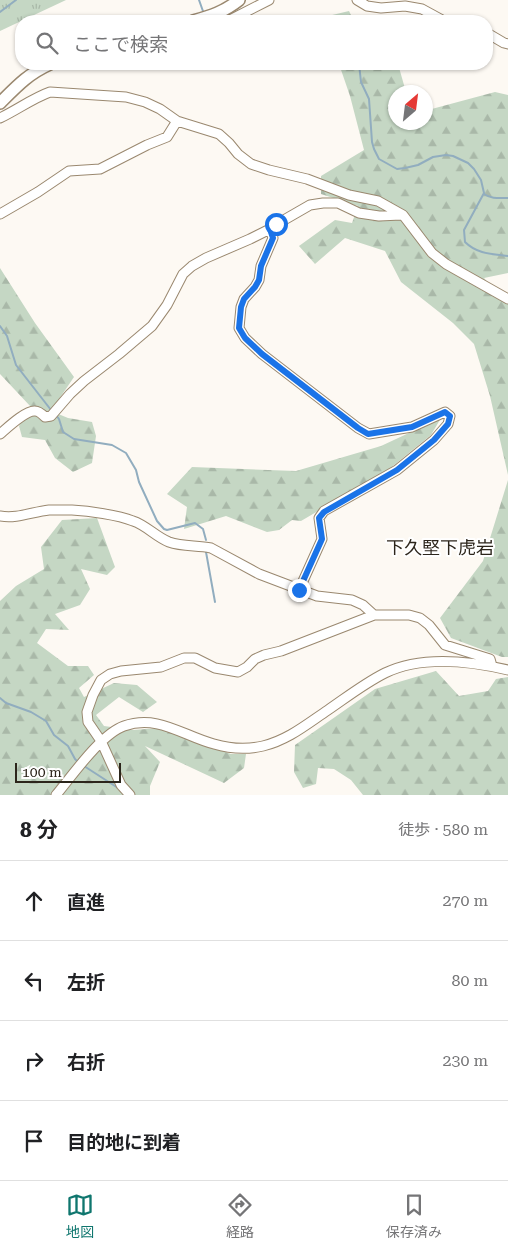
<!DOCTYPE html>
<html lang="ja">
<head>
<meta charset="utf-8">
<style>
  :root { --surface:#fff; --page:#f2f2f2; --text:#202124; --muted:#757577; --line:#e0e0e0; --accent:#0f766e }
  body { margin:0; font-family:"Roboto Serif","Noto Sans JP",serif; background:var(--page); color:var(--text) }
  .compass { position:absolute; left:388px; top:85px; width:45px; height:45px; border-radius:50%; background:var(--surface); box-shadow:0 1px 4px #0004; rotate:28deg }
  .scale { position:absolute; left:15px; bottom:12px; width:106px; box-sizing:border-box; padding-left:5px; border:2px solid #2c251b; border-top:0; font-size:14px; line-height:18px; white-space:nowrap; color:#2c251b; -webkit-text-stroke:4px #fff; paint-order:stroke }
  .stop { position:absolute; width:15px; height:15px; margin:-11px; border:4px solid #1a73e8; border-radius:50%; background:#fff }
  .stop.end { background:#1a73e8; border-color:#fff; box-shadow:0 1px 5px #0008 }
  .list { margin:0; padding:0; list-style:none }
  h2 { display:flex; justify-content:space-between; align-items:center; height:65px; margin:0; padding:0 20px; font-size:21px }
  h2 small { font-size:16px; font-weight:400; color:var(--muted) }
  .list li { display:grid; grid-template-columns:32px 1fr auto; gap:15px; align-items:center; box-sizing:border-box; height:80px; padding:0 20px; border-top:1px solid var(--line) }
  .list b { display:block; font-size:19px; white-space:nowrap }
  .list em { font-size:16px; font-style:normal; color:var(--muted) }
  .icon { flex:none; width:28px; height:28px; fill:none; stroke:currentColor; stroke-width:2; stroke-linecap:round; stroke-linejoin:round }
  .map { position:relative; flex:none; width:508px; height:795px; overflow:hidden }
  .search { position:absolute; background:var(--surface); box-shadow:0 1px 4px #0004; left:15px; right:15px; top:15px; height:55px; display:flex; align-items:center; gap:12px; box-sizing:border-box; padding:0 18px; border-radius:20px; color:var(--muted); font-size:19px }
  .sheet { height:385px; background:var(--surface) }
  nav { display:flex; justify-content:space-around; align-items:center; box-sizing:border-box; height:70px; border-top:1px solid var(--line); background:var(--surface); font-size:14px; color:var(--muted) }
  nav a { display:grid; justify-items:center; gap:2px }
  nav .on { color:var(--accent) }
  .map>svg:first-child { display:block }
</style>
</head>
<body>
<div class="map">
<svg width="508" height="795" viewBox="0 0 508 795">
  <defs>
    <pattern id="grass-tufts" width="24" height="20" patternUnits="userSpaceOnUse" patternTransform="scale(1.25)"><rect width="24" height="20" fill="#c5d7c4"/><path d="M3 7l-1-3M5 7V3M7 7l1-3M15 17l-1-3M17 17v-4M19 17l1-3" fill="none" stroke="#a9b8a8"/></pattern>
    <pattern id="forest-firs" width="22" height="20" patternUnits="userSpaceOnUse" patternTransform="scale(1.25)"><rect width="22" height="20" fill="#c5d7c4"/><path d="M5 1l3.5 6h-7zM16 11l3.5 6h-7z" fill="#a9b8a8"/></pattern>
  </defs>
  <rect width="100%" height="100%" fill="#fdf9f3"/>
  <path fill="url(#grass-tufts)" d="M 0,0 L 66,0 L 0,31 Z"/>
  <path fill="url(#forest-firs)" d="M 349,11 L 354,21 L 307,21 Z
    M 339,64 L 398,64 L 406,92 L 396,92 L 396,122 L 426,122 L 426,108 L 428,110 L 495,92 L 508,95 L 508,273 L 484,278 L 498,294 L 508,300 L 508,475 L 490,396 L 474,344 L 453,323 L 401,282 L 385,251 L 345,238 L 315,264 L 299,246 L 335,220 L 352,223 L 358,206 L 321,194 L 321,176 L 364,150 L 350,96 Z
    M 0,268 L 35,323 L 74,377 L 51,411 L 68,418 L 92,422 L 96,436 L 92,463 L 73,472 L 55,458 L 45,440 L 22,437 L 19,426 L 31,407 L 0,374 Z
    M 441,418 L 431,435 L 388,470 L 301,521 L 292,520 L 279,530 L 267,532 L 226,516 L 184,529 L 187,507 L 167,494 L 192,467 L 296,471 L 381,446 Z
    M 508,480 L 508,657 L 502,657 L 451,638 L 440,618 L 483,561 Z
    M 97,518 L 115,567 L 107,575 L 81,569 L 90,589 L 80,605 L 55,614 L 69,630 L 46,629 L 37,643 L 68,666 L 88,666 L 94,675 L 79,688 L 84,697 L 114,683 L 137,685 L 157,702 L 143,712 L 119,697 L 96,715 L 104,726 L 133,730 L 159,728 L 231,754 L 246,754 L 244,768 L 224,783 L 145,746 L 160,762 L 150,786 L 150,795 L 0,795 L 0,601 L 16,586 L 44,569 L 41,547 L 62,520 Z
    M 436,671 L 459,696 L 488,691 L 496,679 L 508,677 L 508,795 L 363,795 L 351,780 L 334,769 L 318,768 L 316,784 L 303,788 L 294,772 L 295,745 L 375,689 Z"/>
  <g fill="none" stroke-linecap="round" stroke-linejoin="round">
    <path stroke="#91adbf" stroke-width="2" d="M 199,0 L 204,14
      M 0,12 L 16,0
      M 359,64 L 361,82 L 369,99 L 372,142 L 374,149 L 379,159 L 397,169 L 405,168 L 418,165 L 433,157 L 446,155 L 453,156 L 468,163 L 474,169 L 481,180 L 484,193 L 464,230 L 465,242 C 477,254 492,254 508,256
      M 484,194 C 491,199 499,198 508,198
      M 0,326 L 7,336 L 16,365 L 51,410
      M 56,415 L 59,419 L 63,432 L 74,439 L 112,445 L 126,453 L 136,470 L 139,482 L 157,521 L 164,529 L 167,530 L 195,523 L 203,529 L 206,540
      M 206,552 L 215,602
      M 0,698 L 6,703 L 31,712 L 46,721 L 54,735 L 68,746 L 75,759 L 78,762
      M 84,766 L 118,788"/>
    <defs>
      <path id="minor" d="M 357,0 L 367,6 L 381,8 L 405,6 L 422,9 L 444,21
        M 217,14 L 224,19 L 230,20 L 269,0
        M 487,33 L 504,43 L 508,44
        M 0,118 C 17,110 33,98 50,92 L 126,97 L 145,102 L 160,109 L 177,121 L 219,134 L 229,143 L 238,154 L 251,164 L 269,170 L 307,179 L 349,195 L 378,201 L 403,215 L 432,253 L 446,264 L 508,299
        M 0,214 L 38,192 L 69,171 L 100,169 L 147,145 L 167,137 L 177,121
        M 270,229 L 273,238 L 261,266 L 259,280 L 255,287 L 244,299 L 241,307 L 239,328 L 245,338 L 262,354 L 358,428 L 369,434 L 412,427 L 445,412 L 450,416 L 448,424 L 434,440 L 397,470 L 324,511 L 319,518 L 322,539 L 299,590
        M 0,434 C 7,428 26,410 35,411 C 39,411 42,414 45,417 L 51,416 L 70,394 L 84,381 L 119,354 L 152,326 L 167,305 L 183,274 L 192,266 L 206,258 L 250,239 L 270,229 L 277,224 L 310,205 L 323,203 L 338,203 L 359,213 L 379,216 L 401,215
        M 0,516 C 17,519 32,512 49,510 C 57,510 65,510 72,510 C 89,511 118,515 133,521 C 146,525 156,537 169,542 C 183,547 197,545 211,548 L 259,574 L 317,596 L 352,600 L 363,605 L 374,615
        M 56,795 C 72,776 101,734 124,726 C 158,714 183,736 214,744 C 231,749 246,750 263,746 C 288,740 307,724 328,710 C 347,697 365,683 385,673 C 422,655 470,661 508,670
        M 130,795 L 121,785 L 101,741 L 88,722 L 87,712 L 93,695 L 101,680 L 110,674 L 121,671 L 161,667 L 184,658 L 195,658 L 215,668 L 238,672 L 247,667 L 255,659 L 264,655 L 281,651 L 374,615 L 409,615 L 420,618 L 429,625 L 445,645 L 490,659 L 492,666"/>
      <path id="major" d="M 193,21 C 211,16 224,12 239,0
        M 0,103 C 17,86 28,74 50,64"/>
    </defs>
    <use href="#minor" stroke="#9a886f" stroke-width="11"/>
    <use href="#major" stroke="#9a886f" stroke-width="14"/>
    <use href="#minor" stroke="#fff" stroke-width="9"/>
    <use href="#major" stroke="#fff" stroke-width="11"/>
  </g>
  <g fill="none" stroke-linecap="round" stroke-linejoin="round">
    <path stroke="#1a73e8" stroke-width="6" d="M 276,224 L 270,229 L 273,238 L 261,266 L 259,280 L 255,287 L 244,299 L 241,307 L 239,328 L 245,338 L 262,354 L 358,428 L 368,434 L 412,427 L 445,412 L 450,416 L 448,424 L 434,440 L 397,470 L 324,512 L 319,518 L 322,539 L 299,590"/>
  </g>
  <g text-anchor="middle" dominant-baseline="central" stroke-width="4" stroke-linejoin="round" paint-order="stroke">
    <g font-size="18" fill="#2c251b" stroke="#fff">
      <text x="440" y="547">下久堅下虎岩</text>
    </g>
  </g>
</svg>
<svg class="compass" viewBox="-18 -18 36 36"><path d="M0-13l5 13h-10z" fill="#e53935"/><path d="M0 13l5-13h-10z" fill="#757577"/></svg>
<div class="scale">100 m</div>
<div class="stop" style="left:276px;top:224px"></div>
<div class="stop end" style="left:299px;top:590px"></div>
<div class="search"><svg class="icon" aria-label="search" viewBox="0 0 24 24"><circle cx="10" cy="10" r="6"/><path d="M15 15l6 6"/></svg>ここで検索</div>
</div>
<section class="sheet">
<h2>8 分<small>徒歩 · 580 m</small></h2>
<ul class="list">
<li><svg class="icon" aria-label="ahead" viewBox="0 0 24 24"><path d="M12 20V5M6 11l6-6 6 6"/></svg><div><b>直進</b></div><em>270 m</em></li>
<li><svg class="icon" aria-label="left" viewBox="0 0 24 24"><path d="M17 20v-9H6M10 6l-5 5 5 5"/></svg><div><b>左折</b></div><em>80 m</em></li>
<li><svg class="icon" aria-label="right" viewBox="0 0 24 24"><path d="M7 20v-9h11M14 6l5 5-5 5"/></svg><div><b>右折</b></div><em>230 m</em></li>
<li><svg class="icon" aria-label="arrive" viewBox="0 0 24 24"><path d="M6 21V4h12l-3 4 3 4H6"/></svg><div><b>目的地に到着</b></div></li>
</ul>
</section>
<nav>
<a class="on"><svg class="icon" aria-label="map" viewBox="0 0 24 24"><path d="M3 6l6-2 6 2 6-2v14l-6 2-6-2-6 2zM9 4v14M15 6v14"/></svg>地図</a>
<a><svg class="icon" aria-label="directions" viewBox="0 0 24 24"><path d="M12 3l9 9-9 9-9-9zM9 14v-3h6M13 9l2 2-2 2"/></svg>経路</a>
<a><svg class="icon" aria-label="saved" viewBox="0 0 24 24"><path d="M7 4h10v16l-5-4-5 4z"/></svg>保存済み</a>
</nav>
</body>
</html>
